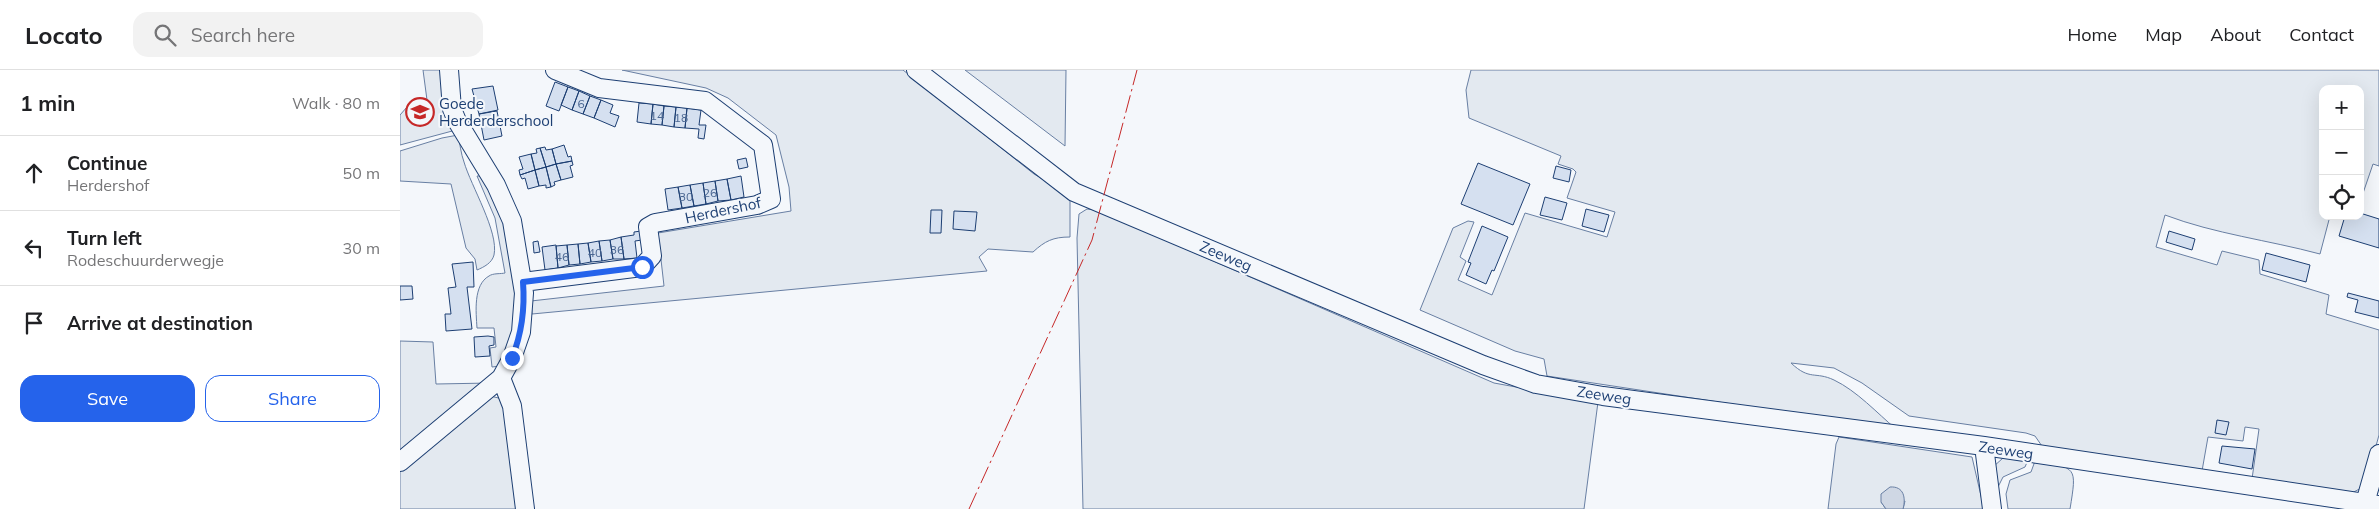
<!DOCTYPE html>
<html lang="en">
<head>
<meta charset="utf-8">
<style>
  :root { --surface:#fff; --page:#f2f2f2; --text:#202124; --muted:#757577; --line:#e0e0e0; --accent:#2563eb }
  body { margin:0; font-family:Mulish,sans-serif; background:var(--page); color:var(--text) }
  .controls { position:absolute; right:15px; top:15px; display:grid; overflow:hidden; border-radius:10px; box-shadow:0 5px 20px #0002 }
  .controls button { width:45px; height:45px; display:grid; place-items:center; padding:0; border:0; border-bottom:1px solid var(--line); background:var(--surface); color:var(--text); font:25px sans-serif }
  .stop { position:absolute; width:15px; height:15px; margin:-11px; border:4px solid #2563eb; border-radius:50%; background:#fff }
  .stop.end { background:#2563eb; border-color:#fff; box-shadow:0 1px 5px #0008 }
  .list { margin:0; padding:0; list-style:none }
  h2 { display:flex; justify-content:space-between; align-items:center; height:65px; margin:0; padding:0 20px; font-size:21px }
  h2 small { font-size:16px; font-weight:400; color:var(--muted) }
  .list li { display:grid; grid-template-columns:32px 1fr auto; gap:15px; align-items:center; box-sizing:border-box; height:75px; padding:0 20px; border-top:1px solid var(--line) }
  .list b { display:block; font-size:19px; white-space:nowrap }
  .list p { margin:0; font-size:16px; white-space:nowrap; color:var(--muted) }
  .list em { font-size:16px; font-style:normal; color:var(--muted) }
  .actions { display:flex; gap:10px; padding:15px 20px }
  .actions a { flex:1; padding:11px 0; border:1px solid var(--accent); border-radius:15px; text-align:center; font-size:18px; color:var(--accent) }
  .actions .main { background:var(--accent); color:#fff }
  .icon { flex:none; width:28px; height:28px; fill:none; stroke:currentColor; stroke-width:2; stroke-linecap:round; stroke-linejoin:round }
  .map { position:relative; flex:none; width:1979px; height:439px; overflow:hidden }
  header { display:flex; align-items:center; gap:30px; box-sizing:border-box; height:70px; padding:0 25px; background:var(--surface); border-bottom:1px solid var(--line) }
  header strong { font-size:24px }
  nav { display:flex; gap:28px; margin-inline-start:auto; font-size:18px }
  .search { width:350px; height:45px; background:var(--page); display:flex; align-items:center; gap:12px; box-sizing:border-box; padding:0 18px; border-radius:15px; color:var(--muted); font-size:19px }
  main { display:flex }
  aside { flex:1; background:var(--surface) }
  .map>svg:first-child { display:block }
</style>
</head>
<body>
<header>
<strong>Locato</strong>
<div class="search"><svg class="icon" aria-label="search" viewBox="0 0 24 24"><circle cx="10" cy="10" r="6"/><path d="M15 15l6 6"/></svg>Search here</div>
<nav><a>Home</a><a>Map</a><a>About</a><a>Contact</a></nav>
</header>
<main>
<aside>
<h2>1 min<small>Walk · 80 m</small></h2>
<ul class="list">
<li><svg class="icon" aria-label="ahead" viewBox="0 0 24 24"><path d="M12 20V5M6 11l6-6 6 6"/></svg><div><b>Continue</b><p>Herdershof</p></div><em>50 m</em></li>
<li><svg class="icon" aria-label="left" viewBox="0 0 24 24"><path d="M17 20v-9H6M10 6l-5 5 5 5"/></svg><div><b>Turn left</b><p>Rodeschuurderwegje</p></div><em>30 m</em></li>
<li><svg class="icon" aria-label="arrive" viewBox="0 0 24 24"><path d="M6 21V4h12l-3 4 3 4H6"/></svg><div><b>Arrive at destination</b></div></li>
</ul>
<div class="actions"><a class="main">Save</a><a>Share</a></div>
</aside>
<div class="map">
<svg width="1979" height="439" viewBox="0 0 1979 439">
  <rect width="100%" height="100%" fill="#f4f7fb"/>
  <path fill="#e3e9f0" stroke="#687fa3" d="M 23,0 L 42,0 L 56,60 L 0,75 L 0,45 L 14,29 L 27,30 Z
    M 222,0 L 503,0 L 634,104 L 660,119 L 670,131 L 670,167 C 653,167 645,171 633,182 L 588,179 L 579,187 L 587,201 L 132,244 L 131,231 L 264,216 L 258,163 L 391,141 L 389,117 L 376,65 L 328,28 L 306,18 Z
    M 565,0 L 666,0 L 665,76 Z
    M 1071,0 L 1979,0 L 1979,96 L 1973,94 L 1960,132 L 1960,19 L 1923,19 L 1923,146 L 1930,146 L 1920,184 C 1868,170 1815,164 1765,145 L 1756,177 L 1817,195 L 1822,181 L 1859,190 L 1860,204 L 1929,225 L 1926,244 L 1979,260 L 1979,365 L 1965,416 L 1950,424 L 1852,409 L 1859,359 L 1845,357 L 1843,371 L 1808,367 L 1802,401 L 1644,379 L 1635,366 L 1626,363 L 1509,346 L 1462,313 L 1434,298 L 1391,293 C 1410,311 1415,301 1434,310 C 1457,321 1477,343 1496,359 L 1147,306 L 1144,289 L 1115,281 L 1020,240 L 1053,158 L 1068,151 L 1074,152 L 1060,187 L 1066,191 L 1058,210 L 1092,225 L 1125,143 L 1207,167 L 1215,142 L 1167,128 L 1176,102 L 1173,99 L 1158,94 L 1161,86 L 1069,48 L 1066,20 Z
    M 58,65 C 60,74 61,84 64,92 C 71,116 99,162 94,185 C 92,193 84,197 77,200 L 75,189 L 66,178 L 51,114 L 0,111 L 0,81 L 42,68 Z
    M 77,106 L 85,106 L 103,139 L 116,200 L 116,253 L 100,296 L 92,297 L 90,278 L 96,277 L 94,258 L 77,258 C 76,242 73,215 89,206 C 93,203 101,204 105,203 L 95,148 Z
    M 687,139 L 696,140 L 1094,313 L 1198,332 L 1184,439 L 683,439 L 677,168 L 679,144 Z
    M 0,271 L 33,272 L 36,314 L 90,313 L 0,384 Z
    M 90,326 L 103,329 L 119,439 L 0,439 L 0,401 Z
    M 1439,367 L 1572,387 L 1584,439 L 1503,439 L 1505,431 L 1481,432 L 1486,439 L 1428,439 L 1436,374 Z
    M 1609,387 L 1628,390 L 1625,397 L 1603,407 L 1595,423 L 1593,397 L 1603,388 Z
    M 1635,391 C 1677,398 1677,396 1670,439 L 1608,439 L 1606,424 L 1610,410 L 1631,402 Z"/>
  <path fill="#cfd7e4" stroke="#687fa3" d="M 1490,417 C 1504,416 1506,428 1503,439 L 1486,439 L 1481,432 L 1481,424 Z"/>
  <path fill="#d5e0f0" stroke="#1d3f73" d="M 155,12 L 168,17 L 159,41 L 146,36 Z
    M 93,16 L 98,40 L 79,44 L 72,19 Z
    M 168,17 L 179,21 L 172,40 L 161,35 Z
    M 179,21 L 190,26 L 183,44 L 172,40 Z
    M 190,26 L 201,30 L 194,48 L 183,44 Z
    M 201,30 L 213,35 L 210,43 L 219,46 L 215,57 L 194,48 Z
    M 239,33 L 253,34 L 251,54 L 237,52 Z
    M 253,34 L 264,36 L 262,55 L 251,54 Z
    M 264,36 L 276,37 L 274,57 L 262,55 Z
    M 276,37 L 287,38 L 285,58 L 274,57 Z
    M 287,38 L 301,40 L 299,55 L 306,55 L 304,69 L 298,68 L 299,59 L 285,58 Z
    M 97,41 L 102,66 L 84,70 L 79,44 Z
    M 164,75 L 168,87 L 171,86 L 172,91 L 156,94 L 152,79 Z
    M 145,77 L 146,80 L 152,79 L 156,94 L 146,97 L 140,78 Z
    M 140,78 L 146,97 L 135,100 L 131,84 L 137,83 L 136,79 Z
    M 131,84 L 135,100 L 120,105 L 119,100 L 123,99 L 119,87 Z
    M 346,88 L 348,97 L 339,99 L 337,90 Z
    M 172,91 L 173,95 L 170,96 L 173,107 L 161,110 L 156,94 Z
    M 1078,93 L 1130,114 L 1113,155 L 1061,134 Z
    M 156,94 L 161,110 L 154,112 L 155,115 L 151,117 L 146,97 Z
    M 1156,96 L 1171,100 L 1169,112 L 1153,108 Z
    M 146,97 L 151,117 L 146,118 L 146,115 L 139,116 L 135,100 Z
    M 135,100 L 139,116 L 128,119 L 125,108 L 122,109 L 120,105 Z
    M 341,106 L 344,127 L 331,130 L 327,109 Z
    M 327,109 L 331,130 L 318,131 L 315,111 Z
    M 315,111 L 318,131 L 306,134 L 303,113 Z
    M 303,113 L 306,134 L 294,136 L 290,115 Z
    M 290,115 L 294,136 L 282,138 L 278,117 Z
    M 278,117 L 282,138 L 268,140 L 265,119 Z
    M 1145,127 L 1167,133 L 1162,150 L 1140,145 Z
    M 1186,139 L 1209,145 L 1204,162 L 1182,156 Z
    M 531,140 L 542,140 L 541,163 L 530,163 Z
    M 554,141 L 577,142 L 575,161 L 553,159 Z
    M 1960,143 L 1979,149 L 1979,178 L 1939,166 L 1945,146 L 1960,146 Z
    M 1082,156 L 1108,167 L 1094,201 L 1092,200 L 1086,214 L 1066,205 L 1071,193 L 1068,192 Z
    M 241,161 L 242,170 L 235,171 L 237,188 L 224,189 L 221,167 L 234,165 L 234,162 Z
    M 1769,161 L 1795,169 L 1792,180 L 1766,172 Z
    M 221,167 L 224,189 L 213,189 L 210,170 Z
    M 210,170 L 213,189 L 202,191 L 199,171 Z
    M 138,171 L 140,182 L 134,183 L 133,172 Z
    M 199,171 L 202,191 L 191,192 L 188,173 Z
    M 188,173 L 191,192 L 180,194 L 178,174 Z
    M 178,174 L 180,194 L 169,195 L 167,175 Z
    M 156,175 L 158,198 L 145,200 L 142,177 Z
    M 156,176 L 167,175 L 169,195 L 158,198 Z
    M 1866,183 L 1910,195 L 1906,212 L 1862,200 Z
    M 73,192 L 74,217 L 67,217 L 72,259 L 46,261 L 45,244 L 51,244 L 48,218 L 56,217 L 52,194 Z
    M 0,216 L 12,216 L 13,229 L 0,230 Z
    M 1948,223 L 1979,231 L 1979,248 L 1955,242 L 1958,230 L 1947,227 Z
    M 88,266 L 94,267 L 94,275 L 89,276 L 90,286 L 75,287 L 74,267 Z
    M 1817,350 L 1829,352 L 1826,365 L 1815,363 Z
    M 1822,376 L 1855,379 L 1852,399 L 1819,393 Z"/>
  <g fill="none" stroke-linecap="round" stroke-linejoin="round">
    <defs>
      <path id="minor" d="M 516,0 L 674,122 L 1083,295 L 1136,314 L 1203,326 L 1584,376 L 1979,435
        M 123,212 L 242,197 L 252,186 L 248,157 L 255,153 L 357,135 L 371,129 L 363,75 L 305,31 L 199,18 L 155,0
        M 101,308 L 112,336 L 125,439
        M 1584,376 L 1592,439
        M 0,392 L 101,308 L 112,288 L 121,262 L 124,223 L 112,151 L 96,115 L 57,51 L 52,39 L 49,0
        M 1965,433 L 1979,384"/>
    </defs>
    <use href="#minor" stroke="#1d3f73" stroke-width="20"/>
    <use href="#minor" stroke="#f4f7fb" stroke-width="18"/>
    <path stroke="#c62828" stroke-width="1" stroke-dasharray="18 4 2.5 4" stroke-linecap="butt" d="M 569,439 L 692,170 L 737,0"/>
  </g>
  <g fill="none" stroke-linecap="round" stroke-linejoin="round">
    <path stroke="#2563eb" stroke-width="6" d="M 112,288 C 122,263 125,238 123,212 L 242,197"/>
  </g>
  <defs>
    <symbol id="school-ring" viewBox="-11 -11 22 22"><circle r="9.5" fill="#f4f7fb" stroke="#c62828" stroke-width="1.5"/><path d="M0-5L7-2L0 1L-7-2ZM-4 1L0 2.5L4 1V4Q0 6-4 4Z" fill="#c62828"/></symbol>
  </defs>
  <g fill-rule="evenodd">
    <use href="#school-ring" x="4" y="26" width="32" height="32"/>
  </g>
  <g text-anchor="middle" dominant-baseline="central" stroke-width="4" stroke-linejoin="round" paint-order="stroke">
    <g font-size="12" fill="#4b6792">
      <text x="181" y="33">6</text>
      <text x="257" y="45">14</text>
      <text x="281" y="47">18</text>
      <text x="310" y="122">26</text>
      <text x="286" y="126">30</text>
      <text x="217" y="179">36</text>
      <text x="195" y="182">40</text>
      <text x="162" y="186">46</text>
    </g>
    <g font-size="15" fill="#1d3f73" stroke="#f4f7fb" text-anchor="start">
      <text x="39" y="33">Goede<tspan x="39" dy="17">Herderderschool</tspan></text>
    </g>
    <g font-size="15" fill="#1d3f73" stroke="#f4f7fb">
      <text transform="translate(323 140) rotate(-12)">Herdershof</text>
      <text transform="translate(826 186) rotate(23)">Zeeweg</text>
      <text transform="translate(1204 325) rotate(9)">Zeeweg</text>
      <text transform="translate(1606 380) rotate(8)">Zeeweg</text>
    </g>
  </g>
</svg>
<div class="controls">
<button>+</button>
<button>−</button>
<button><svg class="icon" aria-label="locate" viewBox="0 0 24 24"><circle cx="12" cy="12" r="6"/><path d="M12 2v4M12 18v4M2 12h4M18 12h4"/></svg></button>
</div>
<div class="stop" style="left:242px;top:197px"></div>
<div class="stop end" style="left:112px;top:288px"></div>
</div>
</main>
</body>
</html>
